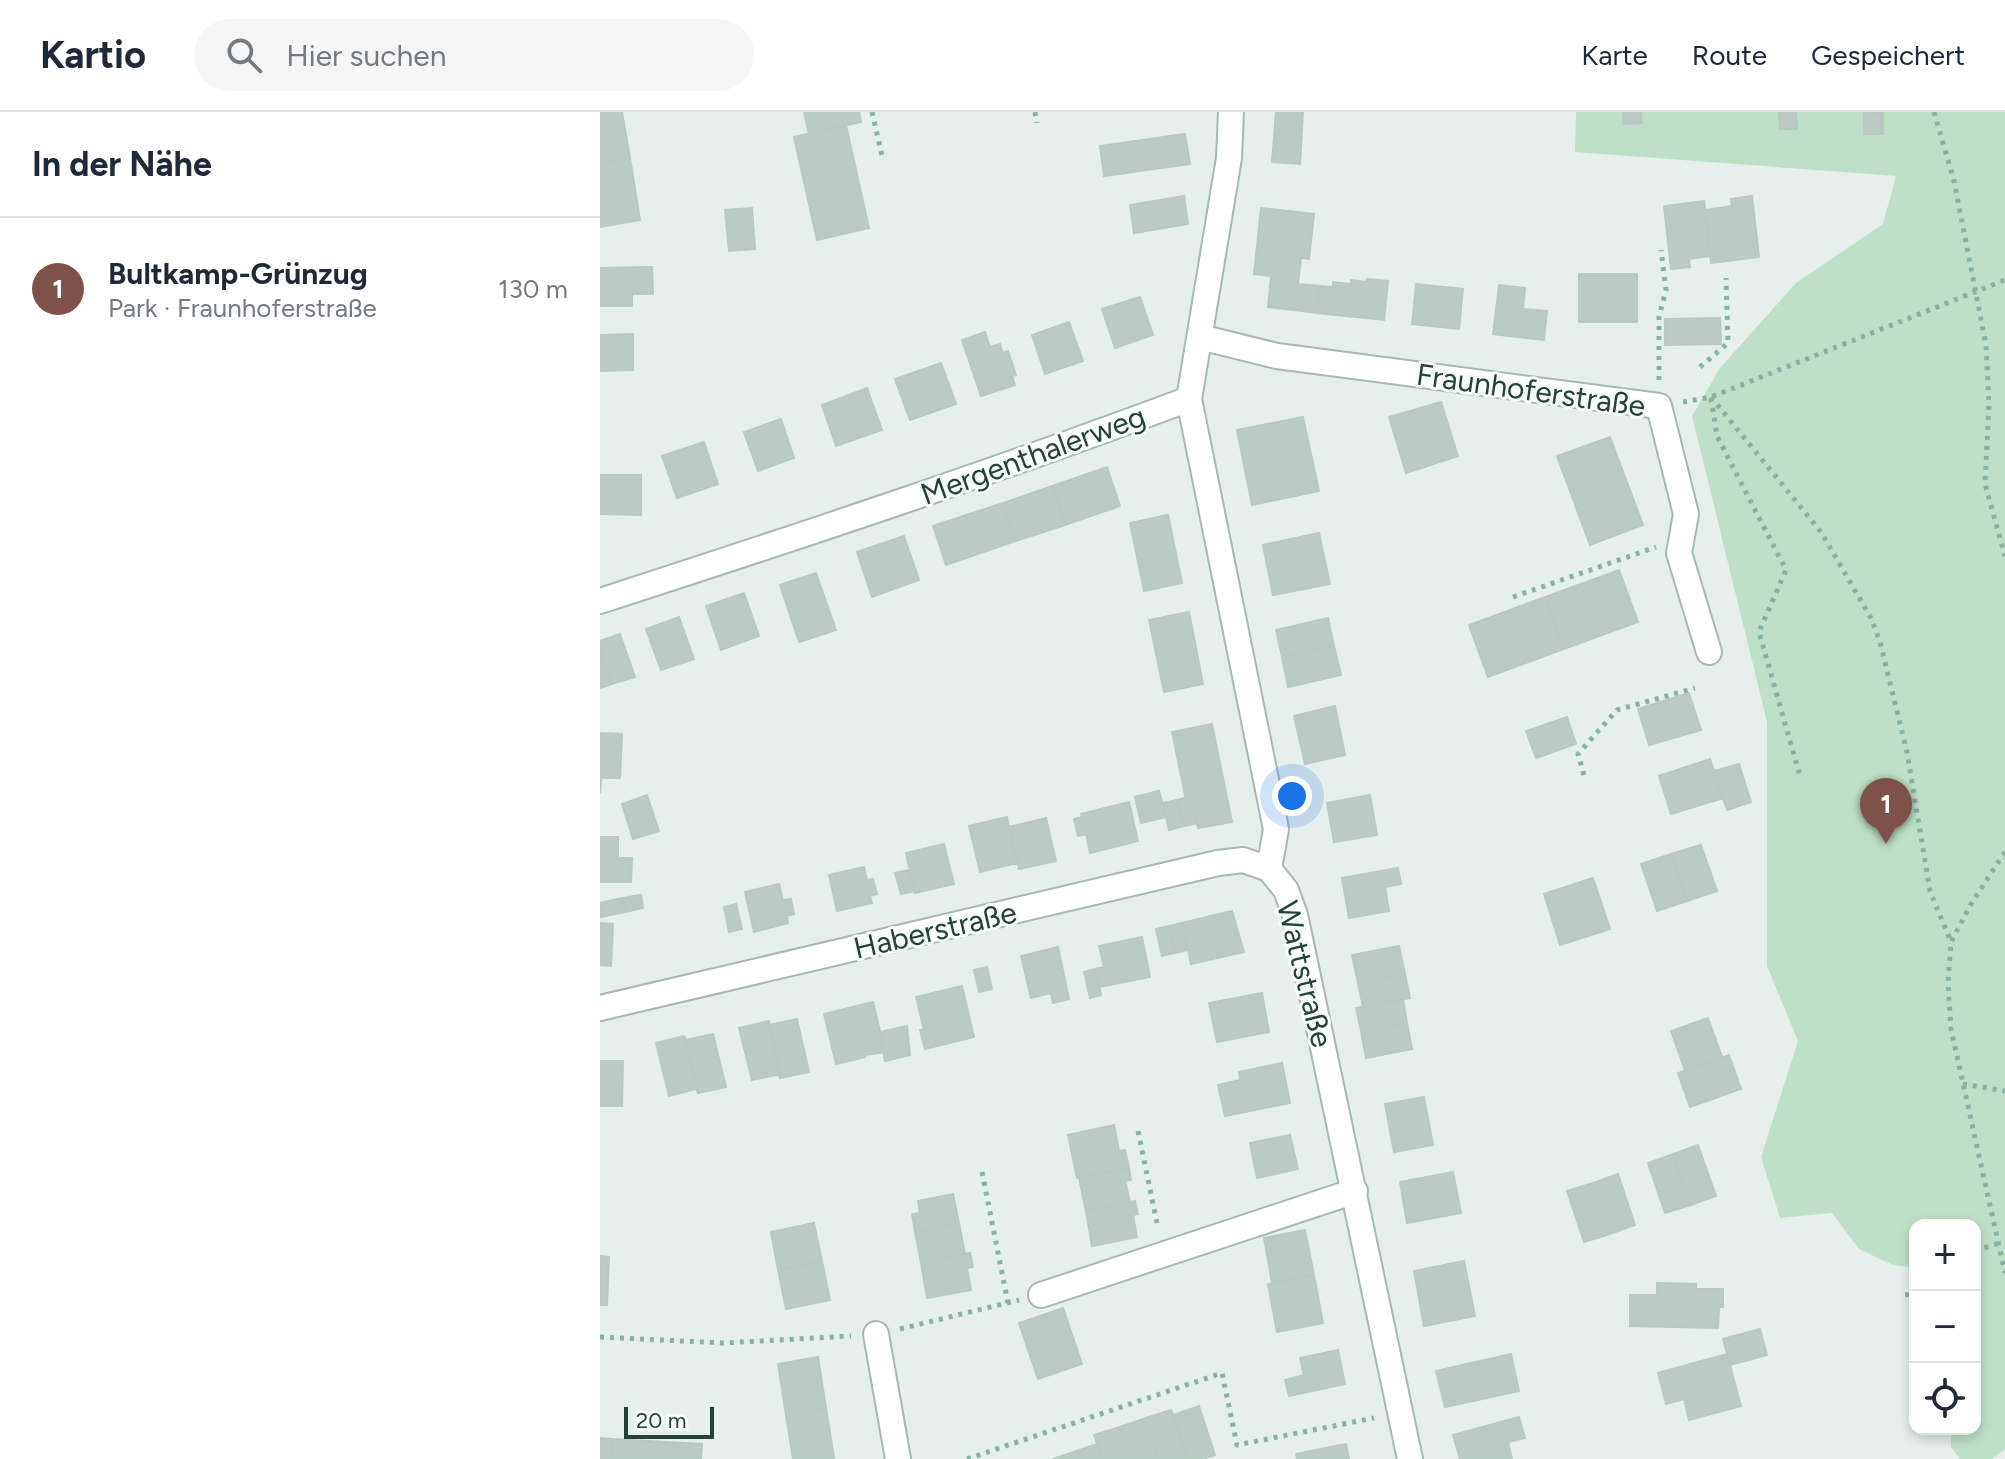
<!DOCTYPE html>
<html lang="de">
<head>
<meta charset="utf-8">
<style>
  :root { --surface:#fff; --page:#f6f6f7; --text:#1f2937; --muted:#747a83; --line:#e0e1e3; --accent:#7f5249 }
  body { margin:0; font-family:Figtree,sans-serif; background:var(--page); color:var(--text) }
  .controls { position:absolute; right:24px; bottom:24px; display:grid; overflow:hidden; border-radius:16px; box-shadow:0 4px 12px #0003 }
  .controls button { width:72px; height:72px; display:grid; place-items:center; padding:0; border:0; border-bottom:2px solid var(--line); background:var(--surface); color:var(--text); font:40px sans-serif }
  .scale { position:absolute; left:24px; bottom:20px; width:90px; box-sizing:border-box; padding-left:8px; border:4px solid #24423a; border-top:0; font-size:22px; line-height:28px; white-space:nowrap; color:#24423a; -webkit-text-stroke:6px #f7fbf9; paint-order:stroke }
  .you { position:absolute; left:692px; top:684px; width:28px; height:28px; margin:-20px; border:6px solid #fff; border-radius:50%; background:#1a73e8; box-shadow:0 0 0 12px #1a73e833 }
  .badge { display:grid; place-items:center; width:52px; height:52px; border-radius:50%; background:var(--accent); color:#fff; font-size:26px; font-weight:700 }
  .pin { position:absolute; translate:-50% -66px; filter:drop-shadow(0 2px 4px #0008) }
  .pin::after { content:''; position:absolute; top:42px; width:28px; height:24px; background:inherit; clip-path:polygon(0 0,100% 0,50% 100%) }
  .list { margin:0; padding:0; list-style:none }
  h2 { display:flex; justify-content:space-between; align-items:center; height:104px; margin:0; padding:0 32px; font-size:34px }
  h2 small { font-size:26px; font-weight:400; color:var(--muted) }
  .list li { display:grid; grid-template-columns:52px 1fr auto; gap:24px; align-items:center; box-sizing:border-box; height:144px; padding:0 32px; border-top:2px solid var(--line) }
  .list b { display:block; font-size:30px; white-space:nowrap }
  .list p { margin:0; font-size:26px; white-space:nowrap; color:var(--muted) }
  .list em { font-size:26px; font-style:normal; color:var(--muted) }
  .icon { flex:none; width:44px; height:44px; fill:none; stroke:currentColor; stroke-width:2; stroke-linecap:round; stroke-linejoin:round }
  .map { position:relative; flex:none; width:1405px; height:1347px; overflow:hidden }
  header { display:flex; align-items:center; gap:48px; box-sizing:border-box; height:112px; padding:0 40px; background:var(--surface); border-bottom:2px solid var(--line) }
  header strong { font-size:38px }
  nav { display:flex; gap:44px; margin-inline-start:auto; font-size:28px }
  .search { width:560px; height:72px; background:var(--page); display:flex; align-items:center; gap:20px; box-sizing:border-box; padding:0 28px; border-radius:44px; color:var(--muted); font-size:30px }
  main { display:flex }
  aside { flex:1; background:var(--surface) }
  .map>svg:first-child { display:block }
</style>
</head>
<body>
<header>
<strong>Kartio</strong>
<div class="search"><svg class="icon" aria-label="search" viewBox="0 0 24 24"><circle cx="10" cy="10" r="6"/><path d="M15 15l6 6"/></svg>Hier suchen</div>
<nav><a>Karte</a><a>Route</a><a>Gespeichert</a></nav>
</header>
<main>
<aside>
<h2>In der Nähe<small></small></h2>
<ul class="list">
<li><span class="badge">1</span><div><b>Bultkamp-Grünzug</b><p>Park · Fraunhoferstraße</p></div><em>130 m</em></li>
</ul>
</aside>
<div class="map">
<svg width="1405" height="1347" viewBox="0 0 1405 1347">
  <rect width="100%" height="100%" fill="#e6efeb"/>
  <path fill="#bfe0c8" d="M 976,0 L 1405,0 L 1405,1337 L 1392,1347 L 1360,1347 L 1351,1335 L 1351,1317 L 1375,1317 L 1375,1113 L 1315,1113 L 1315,1156 L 1293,1153 L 1259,1137 L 1232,1101 L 1180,1106 L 1161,1045 L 1198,929 L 1167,854 L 1167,610 L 1092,304 L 1120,256 L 1196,171 L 1283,112 L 1296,64 L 975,40 Z"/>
  <path fill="#bbcac4" stroke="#b8c9c2" stroke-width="2" d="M 0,0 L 22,0 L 30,46 L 0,51 Z
    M 204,0 L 259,0 L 261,10 L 209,22 Z
    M 676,0 L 703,0 L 700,52 L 672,50 Z
    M 1023,0 L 1041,0 L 1042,11 L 1023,12 Z
    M 1179,0 L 1196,0 L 1197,17 L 1180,17 Z
    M 1264,0 L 1283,1 L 1283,22 L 1264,22 Z
    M 246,13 L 269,116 L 217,128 L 194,25 Z
    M 585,22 L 590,52 L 504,64 L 500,34 Z
    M 30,46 L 40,108 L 0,115 L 0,51 Z
    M 584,84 L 588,112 L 534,121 L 530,93 Z
    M 1152,84 L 1159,145 L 1111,151 L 1105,98 L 1132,94 L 1131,87 Z
    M 1104,89 L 1110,144 L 1089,147 L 1090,155 L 1071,157 L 1064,94 Z
    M 152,96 L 155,137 L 129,139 L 125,98 Z
    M 661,96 L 714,102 L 709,147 L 701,146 L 698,172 L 720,174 L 717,201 L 668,195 L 671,164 L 654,162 Z
    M 52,155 L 53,182 L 32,182 L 32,194 L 0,194 L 0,156 Z
    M 979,162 L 1037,162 L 1037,210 L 979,210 Z
    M 767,167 L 788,169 L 784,208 L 717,201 L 720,174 L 733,175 L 733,170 L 751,172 L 751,168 L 766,170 Z
    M 816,172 L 863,177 L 859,217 L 812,212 Z
    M 899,173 L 925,176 L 923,197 L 947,199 L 944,228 L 893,222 Z
    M 540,185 L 553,223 L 515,236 L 502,197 Z
    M 1120,206 L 1121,232 L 1065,233 L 1065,207 Z
    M 469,210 L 483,249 L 445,262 L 432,223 Z
    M 385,220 L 390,235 L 400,232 L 403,241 L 408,239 L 416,263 L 412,264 L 415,273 L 381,284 L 362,228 Z
    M 33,222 L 33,258 L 0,259 L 0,223 Z
    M 341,251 L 356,292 L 310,308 L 295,267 Z
    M 267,276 L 282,318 L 236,334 L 222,293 Z
    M 841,290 L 858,344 L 806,361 L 789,305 Z
    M 703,305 L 719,379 L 652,393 L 637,318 Z
    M 181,307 L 194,346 L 158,359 L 144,320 Z
    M 1010,325 L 1043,413 L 990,433 L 957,344 Z
    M 104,330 L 118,372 L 77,386 L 62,344 Z
    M 507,355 L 520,394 L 465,413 L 452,374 Z
    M 0,363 L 41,363 L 41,403 L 0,402 Z
    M 452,374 L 465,413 L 416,429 L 403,391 Z
    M 403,391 L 416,429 L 346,453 L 333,414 Z
    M 568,403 L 582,471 L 544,479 L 530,411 Z
    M 719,421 L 730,472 L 673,483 L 663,433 Z
    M 304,424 L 319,468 L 272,485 L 257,440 Z
    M 1019,458 L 1038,510 L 964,537 L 945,485 Z
    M 216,461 L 236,518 L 199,530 L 180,473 Z
    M 144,481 L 159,524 L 121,538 L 106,494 Z
    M 945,485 L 964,537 L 888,565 L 869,513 Z
    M 589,500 L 603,572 L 564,580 L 549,508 Z
    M 79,505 L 94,547 L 61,558 L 46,517 Z
    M 728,506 L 734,534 L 682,545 L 676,518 Z
    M 20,522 L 35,565 L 12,572 L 0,538 L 0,529 Z
    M 734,534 L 741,563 L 688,575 L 682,545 Z
    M 0,538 L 12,572 L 0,576 Z
    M 1089,581 L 1101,618 L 1049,633 L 1038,597 Z
    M 735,594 L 745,643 L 705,652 L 694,604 Z
    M 967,605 L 976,632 L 936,646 L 926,619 Z
    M 612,612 L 632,710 L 598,716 L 593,692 L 587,693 L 572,620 Z
    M 0,621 L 22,622 L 20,666 L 1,666 L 0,681 Z
    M 1110,647 L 1123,686 L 1071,702 L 1059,664 Z
    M 1139,652 L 1151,690 L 1127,698 L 1114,659 Z
    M 559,679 L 566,705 L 541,711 L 535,685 Z
    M 47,683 L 59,719 L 33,727 L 22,692 Z
    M 770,683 L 777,723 L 734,730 L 727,691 Z
    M 585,686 L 587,693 L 593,692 L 598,711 L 584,714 L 577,688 Z
    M 577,688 L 584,714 L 569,718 L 563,691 Z
    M 529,690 L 538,729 L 490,741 L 486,722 L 478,724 L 474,707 L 482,705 L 481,702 Z
    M 407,705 L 417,751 L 380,760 L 369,714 Z
    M 446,706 L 456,749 L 419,757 L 409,715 Z
    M 0,725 L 18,725 L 18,746 L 32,746 L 31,770 L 0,770 Z
    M 344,732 L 354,772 L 315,781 L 306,741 Z
    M 1101,733 L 1117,779 L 1087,789 L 1071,742 Z
    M 1071,742 L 1087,789 L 1057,799 L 1041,752 Z
    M 264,755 L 267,768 L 273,767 L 277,782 L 270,784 L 272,791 L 237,799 L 229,763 Z
    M 798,756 L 801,772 L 785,775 L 789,799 L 749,806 L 742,766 Z
    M 309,758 L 314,779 L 301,782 L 295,761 Z
    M 993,766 L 1010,817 L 960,833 L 944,782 Z
    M 179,772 L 183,788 L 191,787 L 194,802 L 187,804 L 188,811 L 154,820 L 145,780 Z
    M 41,783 L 43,796 L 25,800 L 22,786 Z
    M 22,786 L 25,800 L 1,805 L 0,791 Z
    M 136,792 L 142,817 L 129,820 L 124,795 Z
    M 632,799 L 644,840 L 591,852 L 582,811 Z
    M 0,811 L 13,812 L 11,854 L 0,853 Z
    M 582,811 L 588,838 L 575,841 L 569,814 Z
    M 569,814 L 575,841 L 562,844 L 556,817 Z
    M 542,825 L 550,865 L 499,875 L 495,857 L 504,855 L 499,834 Z
    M 799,834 L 805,862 L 758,871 L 752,843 Z
    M 458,835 L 469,887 L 453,891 L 451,881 L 431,886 L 421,844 Z
    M 387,855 L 392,877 L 379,880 L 374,858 Z
    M 495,857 L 501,883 L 490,886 L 484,860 Z
    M 805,862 L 810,886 L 763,895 L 758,871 Z
    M 362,874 L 374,925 L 325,937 L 320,918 L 324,918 L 316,885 Z
    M 662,881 L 669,920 L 617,930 L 609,891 Z
    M 803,887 L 807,911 L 761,919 L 756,896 Z
    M 273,890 L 285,940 L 264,943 L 265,945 L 236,952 L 224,902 Z
    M 1108,906 L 1122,945 L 1085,958 L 1071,919 Z
    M 197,907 L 209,960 L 180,966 L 169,913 Z
    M 169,909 L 180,962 L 152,968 L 139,916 Z
    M 807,911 L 812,937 L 766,946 L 761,919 Z
    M 307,914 L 310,943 L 285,949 L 280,920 Z
    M 113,922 L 126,975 L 98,981 L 84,924 L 86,928 Z
    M 84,924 L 98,981 L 96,977 L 69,984 L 56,931 Z
    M 1129,943 L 1141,977 L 1090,995 L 1078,961 Z
    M 0,949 L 23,949 L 22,994 L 0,994 Z
    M 682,951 L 690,991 L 625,1004 L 618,973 L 640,968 L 639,960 Z
    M 824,985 L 833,1033 L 794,1040 L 785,992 Z
    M 514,1013 L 519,1039 L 525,1038 L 529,1056 L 477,1066 L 468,1023 Z
    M 690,1023 L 698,1057 L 657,1066 L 650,1031 Z
    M 1098,1033 L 1116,1084 L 1091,1093 L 1073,1042 Z
    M 1073,1042 L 1091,1093 L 1065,1101 L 1048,1051 Z
    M 529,1056 L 531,1068 L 525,1069 L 530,1090 L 486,1099 L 479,1066 Z
    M 853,1060 L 861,1101 L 807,1111 L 800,1070 Z
    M 1018,1062 L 1035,1113 L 1010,1122 L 993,1071 Z
    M 993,1071 L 1010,1122 L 984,1130 L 967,1079 Z
    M 353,1082 L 359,1111 L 315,1120 L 312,1102 L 320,1101 L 318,1089 Z
    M 535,1089 L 538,1102 L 533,1103 L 537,1125 L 492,1134 L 486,1099 Z
    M 214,1111 L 222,1149 L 178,1158 L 171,1120 Z
    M 359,1111 L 365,1142 L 321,1151 L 315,1120 Z
    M 705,1118 L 714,1163 L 672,1171 L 664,1126 Z
    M 370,1141 L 373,1155 L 367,1156 L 371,1178 L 327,1186 L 321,1151 Z
    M 0,1144 L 9,1145 L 7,1193 L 0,1193 Z
    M 222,1149 L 230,1188 L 186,1197 L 178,1158 Z
    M 864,1149 L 875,1204 L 824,1214 L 814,1159 Z
    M 714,1163 L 723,1211 L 677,1220 L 668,1172 Z
    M 1057,1171 L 1096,1172 L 1096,1177 L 1123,1177 L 1123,1195 L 1119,1195 L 1118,1216 L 1030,1214 L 1030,1183 L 1057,1183 Z
    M 463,1196 L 482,1252 L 438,1267 L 419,1211 Z
    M 1160,1217 L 1167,1243 L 1130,1253 L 1123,1227 Z
    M 738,1238 L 745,1272 L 689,1284 L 685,1268 L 704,1263 L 700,1246 Z
    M 911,1242 L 919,1279 L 845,1295 L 836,1259 Z
    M 1127,1242 L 1141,1294 L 1089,1308 L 1084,1287 L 1066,1292 L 1058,1261 Z
    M 218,1245 L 226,1296 L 186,1303 L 178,1252 Z
    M 599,1294 L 615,1343 L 603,1347 L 588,1347 L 573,1303 Z
    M 226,1296 L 234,1346 L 193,1347 L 186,1303 Z
    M 571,1298 L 573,1303 L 588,1347 L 559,1347 L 546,1306 Z
    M 919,1305 L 925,1326 L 908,1330 L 912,1347 L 860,1347 L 853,1323 Z
    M 546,1306 L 559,1347 L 530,1347 L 520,1315 Z
    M 520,1315 L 530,1347 L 502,1347 L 494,1323 Z
    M 0,1326 L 13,1327 L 12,1347 L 0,1347 Z
    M 13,1327 L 102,1332 L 101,1347 L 12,1347 Z
    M 497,1332 L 502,1347 L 453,1347 Z
    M 746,1332 L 749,1347 L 697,1347 L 696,1342 Z"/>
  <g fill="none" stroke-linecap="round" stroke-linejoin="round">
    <defs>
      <path id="minor" d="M 600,225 L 677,244 L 1059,294 L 1086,402 L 1079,441 L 1109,540
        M 589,287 L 676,717 L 669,757 L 686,778 L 695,803 L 810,1347
        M 0,489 C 198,425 394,360 589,287 L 629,46 L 631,0
        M 0,896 L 618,751 L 643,748 L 669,757
        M 441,1183 L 755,1079
        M 276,1222 L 298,1347"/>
    </defs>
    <use href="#minor" stroke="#a8b8b2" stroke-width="28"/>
    <path stroke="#86b3a5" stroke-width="5" stroke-dasharray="4 6" stroke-linecap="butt" d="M 272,0 L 283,48
      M 435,0 L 437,11
      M 1334,0 L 1354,69 L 1386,233 L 1389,292 L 1385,372 L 1405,444
      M 1100,255 L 1128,231 L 1126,166
      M 1059,268 L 1059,205 L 1066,178 L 1061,138
      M 1111,285 L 1221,420 L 1271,506 L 1280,530 L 1307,640 L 1330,779 L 1351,830
      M 1111,286 L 1117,324 L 1186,458 L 1159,520 L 1200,664
      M 1083,290 L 1111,285 L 1405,168
      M 913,485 L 1056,435
      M 984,663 L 978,642 L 1017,598 L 1095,576
      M 1405,740 L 1371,792 L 1351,830 L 1348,871 L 1351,917 L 1405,1161
      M 1363,972 L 1405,979
      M 538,1019 L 558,1116
      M 382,1060 L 408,1191
      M 1375,1139 L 1400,1131
      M 1305,1183 L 1315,1182
      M 300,1217 L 419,1188
      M 0,1225 L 123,1231 L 251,1224
      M 367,1347 L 622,1261 L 637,1333 L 774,1306"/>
    <use href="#minor" stroke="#fff" stroke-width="24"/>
  </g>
  <g text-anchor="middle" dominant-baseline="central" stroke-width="6" stroke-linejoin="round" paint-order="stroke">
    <g font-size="30" fill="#24423a" stroke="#f7fbf9">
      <text transform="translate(931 278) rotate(8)">Fraunhoferstraße</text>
      <text transform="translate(433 343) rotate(-20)">Mergenthalerweg</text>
      <text transform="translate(335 818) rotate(-13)">Haberstraße</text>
      <text transform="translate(705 862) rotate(76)">Wattstraße</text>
    </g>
  </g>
</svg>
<div class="controls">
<button>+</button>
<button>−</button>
<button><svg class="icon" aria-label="locate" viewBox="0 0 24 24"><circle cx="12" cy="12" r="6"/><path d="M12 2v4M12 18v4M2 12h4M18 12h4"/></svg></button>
</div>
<div class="scale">20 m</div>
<div class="you"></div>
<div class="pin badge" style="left:1286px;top:732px">1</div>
</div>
</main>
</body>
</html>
